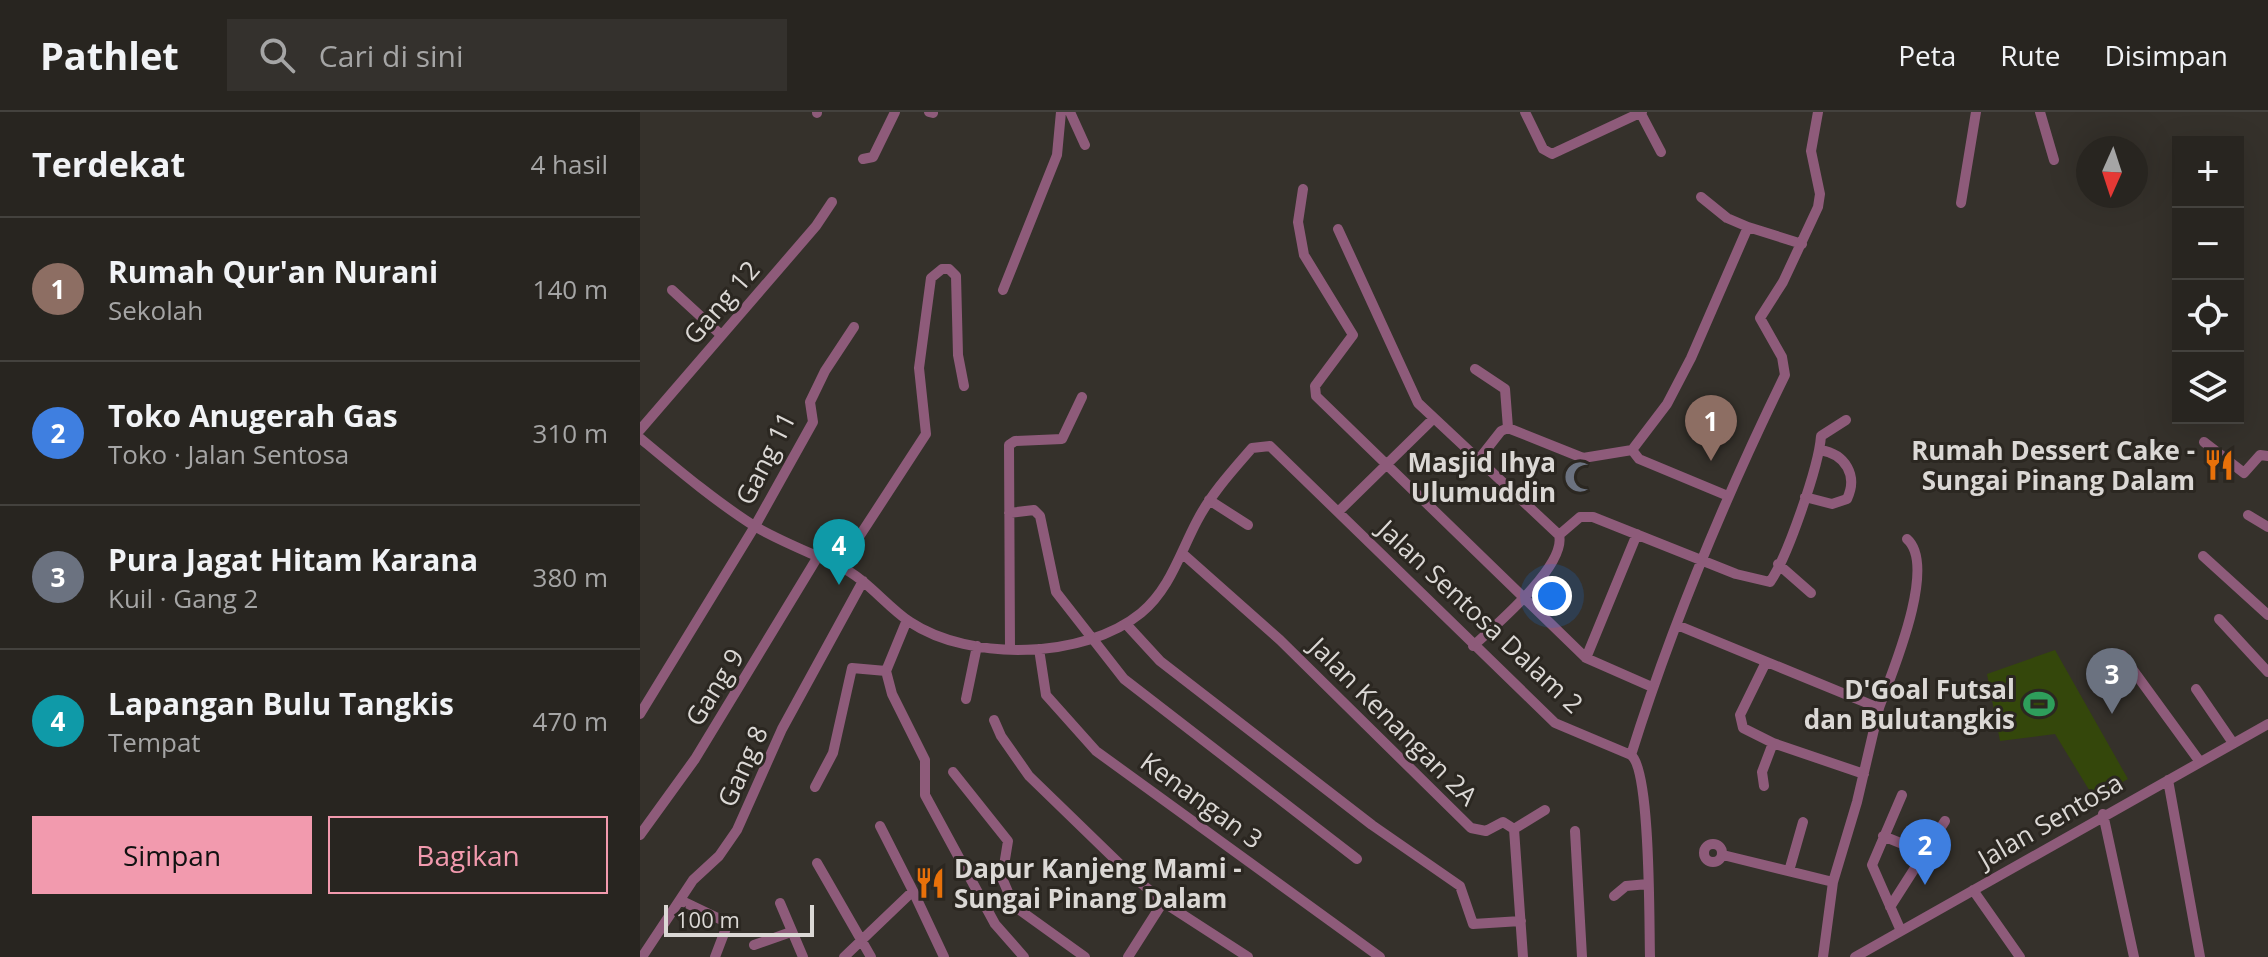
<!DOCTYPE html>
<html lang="id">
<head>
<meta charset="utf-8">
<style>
  :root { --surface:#282520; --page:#34312d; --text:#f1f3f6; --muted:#a5a5a5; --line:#44423e; --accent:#f29aae }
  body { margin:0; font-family:"Open Sans",sans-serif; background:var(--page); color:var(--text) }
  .controls { position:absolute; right:24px; top:24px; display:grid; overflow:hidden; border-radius:0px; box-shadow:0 8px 32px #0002 }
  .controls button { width:72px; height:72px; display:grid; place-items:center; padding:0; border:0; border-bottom:2px solid var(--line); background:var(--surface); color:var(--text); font:40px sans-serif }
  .compass { position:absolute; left:1436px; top:24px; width:72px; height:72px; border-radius:50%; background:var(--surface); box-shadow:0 8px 32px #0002; rotate:183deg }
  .scale { position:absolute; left:24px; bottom:20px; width:150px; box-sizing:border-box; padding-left:8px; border:4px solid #dbd8d5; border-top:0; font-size:22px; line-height:28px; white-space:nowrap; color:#dbd8d5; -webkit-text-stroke:6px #2b2721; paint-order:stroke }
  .you { position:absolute; left:912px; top:484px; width:28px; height:28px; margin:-20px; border:6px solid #fff; border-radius:50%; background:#1a73e8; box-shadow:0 0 0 12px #1a73e833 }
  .badge { display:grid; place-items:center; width:52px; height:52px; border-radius:50%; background:var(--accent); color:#fff; font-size:26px; font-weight:700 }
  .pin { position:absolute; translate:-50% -66px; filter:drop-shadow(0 2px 4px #0008) }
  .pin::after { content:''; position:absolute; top:42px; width:28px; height:24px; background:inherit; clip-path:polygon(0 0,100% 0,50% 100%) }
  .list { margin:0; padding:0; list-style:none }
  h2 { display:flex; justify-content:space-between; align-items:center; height:104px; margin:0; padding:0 32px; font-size:34px }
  h2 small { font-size:26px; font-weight:400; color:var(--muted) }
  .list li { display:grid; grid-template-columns:52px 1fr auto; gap:24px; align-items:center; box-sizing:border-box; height:144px; padding:0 32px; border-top:2px solid var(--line) }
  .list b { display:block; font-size:30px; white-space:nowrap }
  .list p { margin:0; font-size:26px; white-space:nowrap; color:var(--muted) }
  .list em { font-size:26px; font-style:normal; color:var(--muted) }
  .actions { display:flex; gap:16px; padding:24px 32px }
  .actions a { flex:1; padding:18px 0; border:2px solid var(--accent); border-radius:0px; text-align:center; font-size:28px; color:var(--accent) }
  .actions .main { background:var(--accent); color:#111 }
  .icon { flex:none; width:44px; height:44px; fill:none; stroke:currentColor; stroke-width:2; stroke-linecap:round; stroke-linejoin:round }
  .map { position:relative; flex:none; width:1628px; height:845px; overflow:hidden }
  header { display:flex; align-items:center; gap:48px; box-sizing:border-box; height:112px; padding:0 40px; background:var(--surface); border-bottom:2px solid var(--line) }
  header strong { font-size:38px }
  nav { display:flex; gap:44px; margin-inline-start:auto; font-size:28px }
  .search { width:560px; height:72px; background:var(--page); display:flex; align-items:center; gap:20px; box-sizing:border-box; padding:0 28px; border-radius:0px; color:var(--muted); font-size:30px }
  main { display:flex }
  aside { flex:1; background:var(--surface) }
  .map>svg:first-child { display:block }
</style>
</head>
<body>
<header>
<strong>Pathlet</strong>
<div class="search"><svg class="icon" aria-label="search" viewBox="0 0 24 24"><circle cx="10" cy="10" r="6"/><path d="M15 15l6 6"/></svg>Cari di sini</div>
<nav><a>Peta</a><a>Rute</a><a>Disimpan</a></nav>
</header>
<main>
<aside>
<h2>Terdekat<small>4 hasil</small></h2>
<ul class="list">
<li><span class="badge" style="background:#8d6e63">1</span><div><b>Rumah Qur'an Nurani</b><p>Sekolah</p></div><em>140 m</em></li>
<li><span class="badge" style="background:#3f7fe0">2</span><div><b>Toko Anugerah Gas</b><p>Toko · Jalan Sentosa</p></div><em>310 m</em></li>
<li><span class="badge" style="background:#6b7280">3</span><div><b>Pura Jagat Hitam Karana</b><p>Kuil · Gang 2</p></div><em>380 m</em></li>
<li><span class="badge" style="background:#0f9aa8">4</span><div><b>Lapangan Bulu Tangkis</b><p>Tempat</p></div><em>470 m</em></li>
</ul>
<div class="actions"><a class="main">Simpan</a><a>Bagikan</a></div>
</aside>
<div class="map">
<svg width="1628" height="845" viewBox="0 0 1628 845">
  <rect width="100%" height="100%" fill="#35312b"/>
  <path fill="#34470b" d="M 1415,538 L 1488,667 L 1454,686 L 1415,622 L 1360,629 L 1347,562 Z"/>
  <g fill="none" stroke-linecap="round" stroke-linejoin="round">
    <path stroke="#8e5b7a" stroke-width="10" d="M 289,0 L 293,1
      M 430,0 L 445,33
      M 885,0 L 903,37 L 912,42 L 1002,0
      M 1000,0 L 1021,40
      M 1400,0 L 1414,48
      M 177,1 L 177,0
      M 223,47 L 233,45 L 255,0
      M 663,77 L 658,110 L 664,143 L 713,223 L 675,274 L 676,284 L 946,546 L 1012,575
      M 1061,85 L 1087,106 L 1108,115 L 1051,246 L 1027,292 L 992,338 L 999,347 L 1088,384
      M 1321,91 L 1336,0
      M 1108,115 L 1162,132
      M 698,117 L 778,291 L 919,423 C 927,453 855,514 833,534
      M 32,178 L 81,223
      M 363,178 L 417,43 L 421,0
      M 835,257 L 865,277 L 868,316
      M 0,318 L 176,114 L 192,90
      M 0,326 C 36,356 76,390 116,415 C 142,430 171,441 199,454 C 227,467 245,493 270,510 C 330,550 445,547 501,501 C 530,477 540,441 557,409 C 571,382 592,359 612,336 L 630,334 L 915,611 L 991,643 C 1032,512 1085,386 1145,263 L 1142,245 L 1120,206 L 1143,170 L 1178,95 L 1180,82 L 1171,39 L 1178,0
      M 1564,330 L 1604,361 L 1620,343 L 1628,344
      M 839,347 L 861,319 L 868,316 L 943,346 L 992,338
      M 1165,385 L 1192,392 L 1207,387 C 1218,364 1206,342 1180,338
      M 569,388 L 608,413
      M 698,400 L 793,307
      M 369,401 L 394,398 L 400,404 L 416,480 L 484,567 L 717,747
      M 1608,403 L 1628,415
      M 919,423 L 940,405 L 953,405 L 1096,462 L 1130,470 C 1147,446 1179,354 1181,324 L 1206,308
      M 543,442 L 640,528 L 831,716 L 846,719 L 863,710 L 874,717 L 883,845
      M 1563,444 L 1628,503
      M 1138,452 L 1171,481
      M 200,454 L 286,322 L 279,256 L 291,166 L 302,157 L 309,157 L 316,164 L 318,243 L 324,274
      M 1579,507 L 1628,560
      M 486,512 L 520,549 L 732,713 L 820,774 L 833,812 L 881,809
      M 1037,513 L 1239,596 L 1217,690 L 1193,770 L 1183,845
      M 370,537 L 369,333 L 375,329 L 422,327 L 442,285
      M 399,537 L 406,583 L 456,639 L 740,845
      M 1482,543 L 1560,650
      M 946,546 L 997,422
      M 1126,550 L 1100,603 L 1103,616 L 1133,631 L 1224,662
      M 246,559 L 252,582 L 285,648 L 285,683 L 355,812 L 384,845
      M 246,559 L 267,508
      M 1556,577 L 1593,631
      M 326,587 L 337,534
      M 1239,596 C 1251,563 1298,454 1267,427
      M 0,602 L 115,414 L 173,310 L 170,290 L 185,259 L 214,215
      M 354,608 L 361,624 L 389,664 L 487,759 L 523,790 L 608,845
      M 991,643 C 1011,658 1009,813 1010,845
      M 313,660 L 368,729 L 362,766 L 374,794 L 445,845
      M 1528,668 L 1560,845
      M 1124,674 L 1122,660 L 1133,631
      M 175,675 L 193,641 L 212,556 L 246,559
      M 1463,702 L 1494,845
      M 240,714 L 273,779
      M 874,717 L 905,698
      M 935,719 L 942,845
      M 0,723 L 55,647 L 177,446
      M 1243,724 L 1285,741
      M1064 741a9 9 0 1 1 18 0a9 9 0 1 1-18 0Z
      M 1083,743 L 1193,770
      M 177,751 L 231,845
      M 1149,759 L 1163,710
      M 1333,778 L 1380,845
      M 974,784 L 986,774 L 1008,772
      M 40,788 L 88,811 L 75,845
      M 140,791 L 163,845
      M 1250,795 L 1305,709
      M 1261,819 L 1232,753 L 1262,683
      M 114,833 L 151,820
      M 2,845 L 53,768 L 79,744 L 97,718 L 142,617 L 223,469
      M 204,845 L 273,779 L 304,845
      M 488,845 L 523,790
      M 1215,845 L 1628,612"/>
  </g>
  <defs>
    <symbol id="restaurant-bare" viewBox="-9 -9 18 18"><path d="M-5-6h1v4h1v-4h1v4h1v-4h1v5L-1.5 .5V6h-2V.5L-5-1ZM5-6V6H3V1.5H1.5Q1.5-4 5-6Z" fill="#e8710a" stroke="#2b2721" stroke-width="2.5" paint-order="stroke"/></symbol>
    <symbol id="mosque-bare" viewBox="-9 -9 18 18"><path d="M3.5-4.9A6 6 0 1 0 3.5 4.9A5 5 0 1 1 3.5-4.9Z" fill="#6b7280" stroke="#2b2721" stroke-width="2.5" paint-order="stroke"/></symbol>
    <symbol id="stadium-bare" viewBox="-9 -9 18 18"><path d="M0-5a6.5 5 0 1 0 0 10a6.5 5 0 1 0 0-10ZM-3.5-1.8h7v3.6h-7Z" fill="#2e9e5b" stroke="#2b2721" stroke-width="2.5" paint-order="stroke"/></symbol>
  </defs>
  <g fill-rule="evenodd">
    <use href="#restaurant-bare" x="1557" y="331" width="44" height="44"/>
    <use href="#mosque-bare" x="918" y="343" width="44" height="44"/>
    <use href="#stadium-bare" x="1377" y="570" width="44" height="44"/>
    <use href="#restaurant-bare" x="268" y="749" width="44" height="44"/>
  </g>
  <g text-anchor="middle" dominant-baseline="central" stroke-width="6" stroke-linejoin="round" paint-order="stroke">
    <g font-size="26" fill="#dbd8d5" stroke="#2b2721">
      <text transform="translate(81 190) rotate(-49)">Gang 12</text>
      <text transform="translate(125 346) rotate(-63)">Gang 11</text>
      <text transform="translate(841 504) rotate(43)">Jalan Sentosa Dalam 2</text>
      <text transform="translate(74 575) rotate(-58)">Gang 9</text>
      <text transform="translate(754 609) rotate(45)">Jalan Kenangan 2A</text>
      <text transform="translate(102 654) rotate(-66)">Gang 8</text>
      <text transform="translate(562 688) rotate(36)">Kenangan 3</text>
      <text transform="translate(1410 708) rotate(-30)">Jalan Sentosa</text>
    </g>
    <g font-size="26" font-weight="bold" fill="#dbd8d5" stroke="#2b2721" text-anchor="end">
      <text x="1555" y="338">Rumah Dessert Cake -<tspan x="1555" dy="30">Sungai Pinang Dalam</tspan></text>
      <text x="916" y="350">Masjid Ihya<tspan x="916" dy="30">Ulumuddin</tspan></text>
      <text x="1375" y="577">D'Goal Futsal<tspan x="1375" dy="30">dan Bulutangkis</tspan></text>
      <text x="314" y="756" text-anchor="start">Dapur Kanjeng Mami -<tspan x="314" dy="30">Sungai Pinang Dalam</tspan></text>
    </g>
  </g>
</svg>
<div class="controls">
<button>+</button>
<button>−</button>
<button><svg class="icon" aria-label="locate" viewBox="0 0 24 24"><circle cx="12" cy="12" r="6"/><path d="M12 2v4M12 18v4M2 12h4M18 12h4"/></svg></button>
<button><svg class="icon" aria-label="layers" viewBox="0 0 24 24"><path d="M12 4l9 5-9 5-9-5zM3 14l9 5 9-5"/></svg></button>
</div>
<svg class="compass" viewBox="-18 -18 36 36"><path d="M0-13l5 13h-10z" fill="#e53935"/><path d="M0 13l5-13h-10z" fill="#a5a5a5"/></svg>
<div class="scale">100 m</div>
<div class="you"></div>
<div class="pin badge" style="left:1071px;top:349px;background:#8d6e63">1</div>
<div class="pin badge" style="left:1285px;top:773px;background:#3f7fe0">2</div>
<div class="pin badge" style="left:1472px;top:602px;background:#6b7280">3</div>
<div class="pin badge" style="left:199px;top:473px;background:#0f9aa8">4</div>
</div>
</main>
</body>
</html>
